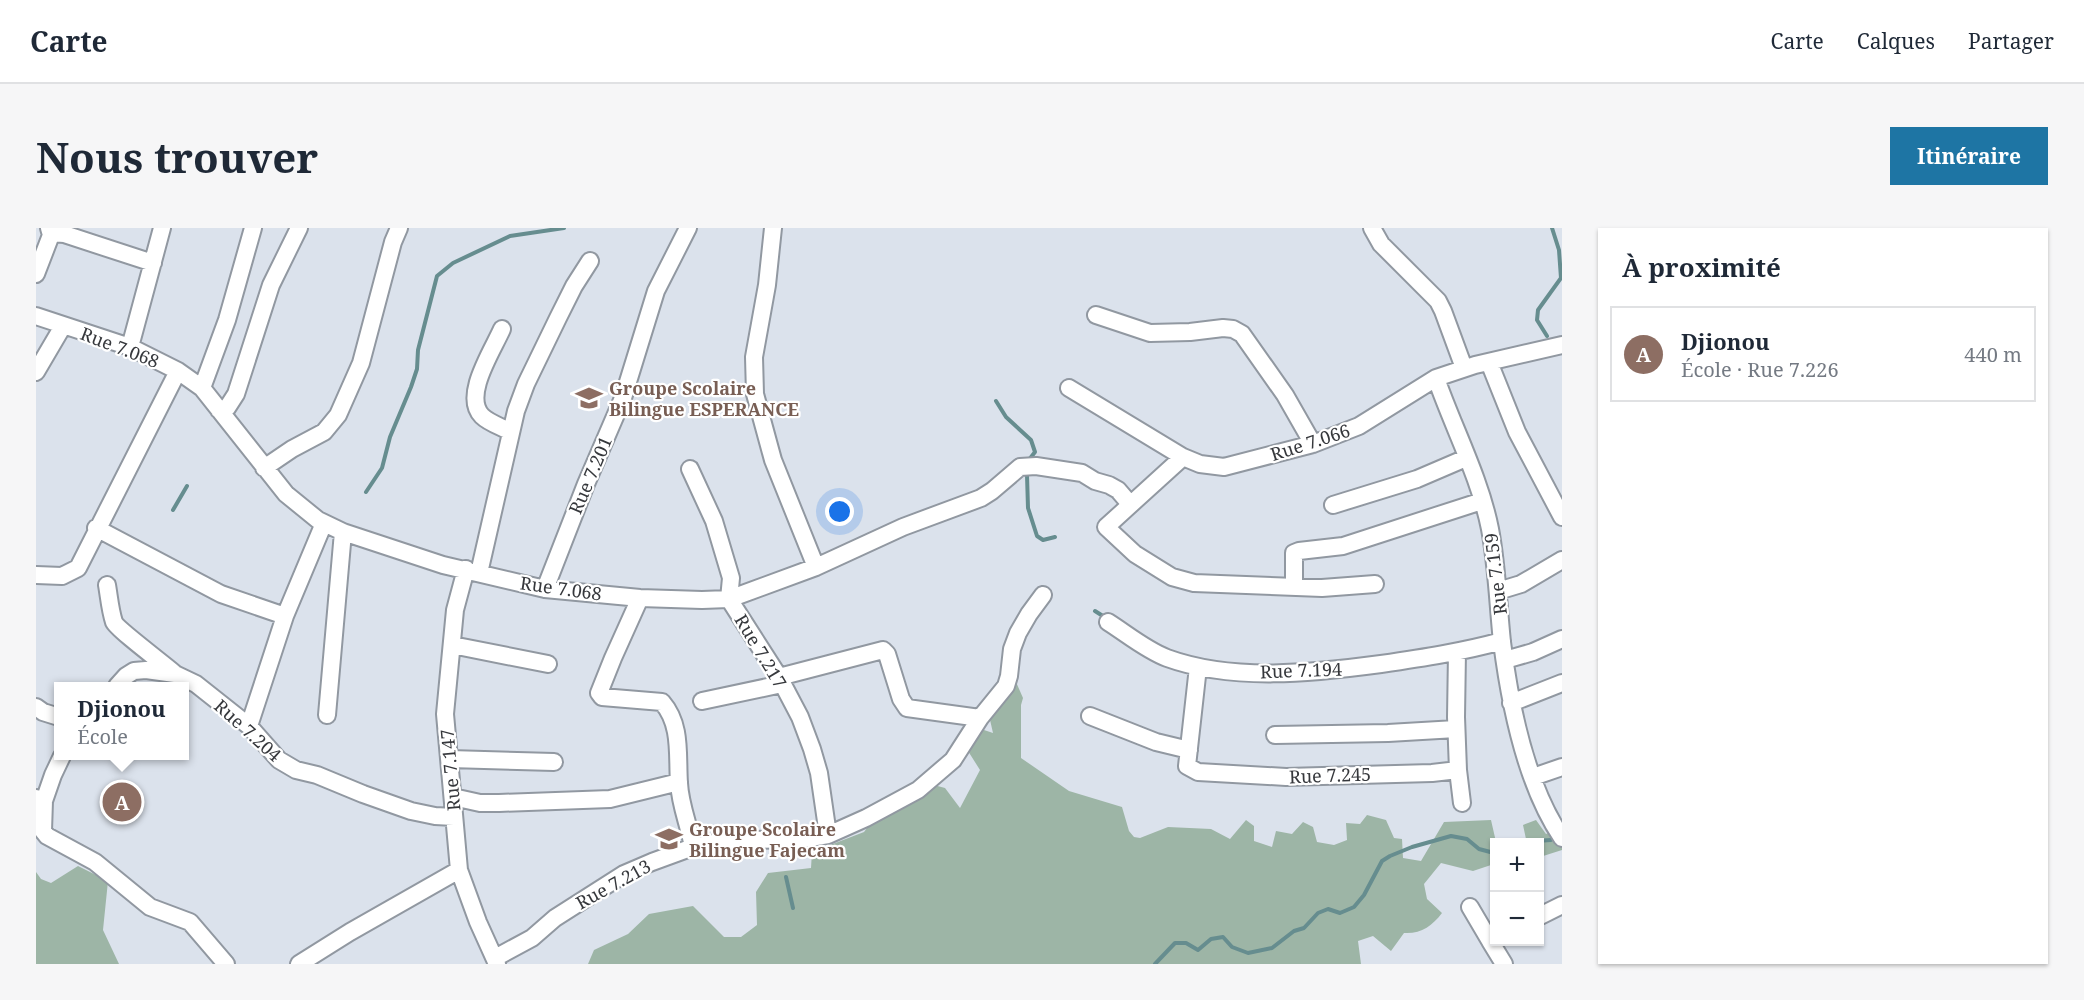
<!DOCTYPE html>
<html lang="fr">
<head>
<meta charset="utf-8">
<style>
  :root { --surface:#fff; --page:#f6f6f7; --text:#1f2937; --muted:#747a83; --line:#e0e1e3; --accent:#1e75a4 }
  body { margin:0; font-family:"Noto Serif",serif; background:var(--page); color:var(--text) }
  .controls { position:absolute; right:18px; bottom:18px; display:grid; overflow:hidden; border-radius:0px; box-shadow:0 2px 4px #0004 }
  .controls button { width:54px; height:54px; display:grid; place-items:center; padding:0; border:0; border-bottom:2px solid var(--line); background:var(--surface); color:var(--text); font:30px sans-serif }
  .you { position:absolute; left:804px; top:284px; width:21px; height:21px; margin:-15px; border:4px solid #fff; border-radius:50%; background:#1a73e8; box-shadow:0 0 0 9px #1a73e833 }
  .badge { display:grid; place-items:center; width:39px; height:39px; border-radius:50%; background:var(--accent); color:#fff; font-size:20px; font-weight:700 }
  .pin { position:absolute; translate:-50% -50%; border:3px solid #fff; box-shadow:0 2px 6px #0006 }
  .popup { position:absolute; left:18px; top:454px; width:135px; height:78px; box-sizing:border-box; display:grid; place-content:center; border-radius:0px; background:var(--surface); filter:drop-shadow(0 2px 4px #0005); font-size:20px; white-space:nowrap; color:var(--muted) }
  .popup b { font-size:22px; color:var(--text) }
  .popup::after { content:''; position:absolute; left:50%; top:100%; margin-left:-12px; border:12px solid transparent; border-top-color:var(--surface) }
  .list { margin:0; padding:0; list-style:none }
  h2 { display:flex; justify-content:space-between; align-items:center; height:78px; margin:0; padding:0 24px; font-size:26px }
  h2 small { font-size:20px; font-weight:400; color:var(--muted) }
  .list li { display:grid; grid-template-columns:39px 1fr auto; gap:18px; align-items:center; box-sizing:border-box; height:96px; margin:0 12px 12px; padding:0 12px; border:2px solid var(--line); border-radius:0px }
  .list b { display:block; font-size:22px; white-space:nowrap }
  .list p { margin:0; font-size:20px; white-space:nowrap; color:var(--muted) }
  .list em { font-size:20px; font-style:normal; color:var(--muted) }
  .map { position:relative; flex:none; width:1526px; height:736px; overflow:hidden; border-radius:0px }
  header { display:flex; align-items:center; gap:36px; box-sizing:border-box; height:84px; padding:0 30px; background:var(--surface); border-bottom:2px solid var(--line) }
  header strong { font-size:28px }
  nav { display:flex; gap:33px; margin-inline-start:auto; font-size:21px }
  .intro { display:flex; align-items:center; justify-content:space-between; box-sizing:border-box; height:144px; padding:0 36px }
  h1 { margin:0; font-size:42px }
  .button { padding:15px 27px; border-radius:0px; background:var(--accent); color:#fff; font-size:21px; font-weight:700 }
  main { display:flex; gap:36px; padding:0 36px }
  aside { flex:1; background:var(--surface); border-radius:0px; box-shadow:0 2px 4px #0004 }
  .map>svg:first-child { display:block }
</style>
</head>
<body>
<header>
<strong>Carte</strong>
<nav><a>Carte</a><a>Calques</a><a>Partager</a></nav>
</header>
<div class="intro"><h1>Nous trouver</h1><a class="button">Itinéraire</a></div>
<main>
<div class="map">
<svg width="1526" height="736" viewBox="0 0 1526 736">
  <rect width="100%" height="100%" fill="#dbe2ec"/>
  <path fill="#9db5a6" d="M 980,454 L 987,470 L 985,477 L 985,530 L 1033,563 L 1086,579 L 1093,603 L 1098,609 L 1104,610 L 1132,599 L 1175,601 L 1194,611 L 1210,592 L 1218,598 L 1218,613 L 1236,619 L 1240,603 L 1256,606 L 1267,594 L 1277,599 L 1281,614 L 1298,617 L 1311,612 L 1310,595 L 1324,596 L 1331,587 L 1350,592 L 1358,610 L 1366,611 L 1367,630 L 1385,633 L 1408,594 L 1455,592 L 1460,614 L 1458,636 L 1437,643 L 1405,635 L 1388,656 L 1391,671 L 1406,685 C 1396,698 1385,706 1368,705 L 1355,723 L 1337,708 L 1322,713 L 1325,736 L 552,736 L 558,722 L 592,706 L 613,686 L 657,678 L 688,709 L 705,709 L 721,697 L 720,664 L 732,645 L 775,640 L 776,624 L 828,604 L 840,588 L 894,556 L 909,560 L 924,580 L 944,542 L 932,523 L 945,501 L 957,505 L 952,483 Z
    M 1500,592 L 1510,606 L 1526,599 L 1526,622 L 1504,629 L 1504,614 L 1477,614 L 1490,611 L 1487,597 Z
    M 42,638 L 72,653 L 67,702 L 83,736 L 0,736 L 0,644 L 5,651 L 15,655 Z"/>
  <g fill="none" stroke-linecap="round" stroke-linejoin="round">
    <path stroke="#668d8f" stroke-width="4" d="M 1511,108 L 1501,92 L 1502,82 L 1525,50 L 1523,22 L 1516,0
      M 960,173 L 970,189 L 995,212 L 999,224 L 992,233
      M 991,247 L 992,280 L 1001,308 L 1007,312 L 1019,309
      M 330,264 L 346,240 L 354,209 L 375,159 L 381,141 L 382,122 L 401,48 L 417,35 L 474,8 L 528,0
      M 137,282 L 151,258
      M 1059,383 L 1070,390
      M 1485,614 L 1515,612
      M 750,649 L 757,680
      M 1119,736 L 1139,715 L 1150,715 L 1162,722 L 1175,711 L 1187,709 L 1196,719 L 1212,725 L 1236,720 L 1258,703 L 1268,700 L 1282,685 L 1292,681 L 1304,685 L 1318,679 L 1328,667 L 1346,633 L 1354,628 L 1376,619 L 1415,608 L 1431,611 L 1443,621 L 1458,625"/>
    <defs>
      <path id="minor" d="M 737,0 L 731,57 L 718,129 L 719,166 L 737,232 L 780,339
        M 1336,0 L 1345,16 L 1402,73 L 1407,83 L 1428,140
        M 15,5 L 28,6 L 117,35
        M 0,46 L 15,7 L 13,0
        M 1060,87 L 1114,105 L 1154,104 L 1187,100 L 1197,101 L 1206,106 L 1249,167 L 1277,216
        M 0,88 L 94,119 L 142,143 L 166,160 L 250,266 L 282,292 L 307,304 L 407,337 L 509,361 L 604,370 L 666,372 L 693,371 L 780,339 L 867,299 L 945,270 L 956,263 L 984,239 L 1000,238 L 1046,245 L 1059,253 L 1073,257 L 1082,262 L 1094,276
        M 466,101 C 457,122 426,168 446,188 C 453,195 466,199 475,204
        M 94,119 L 126,0
        M 1453,134 L 1481,204 L 1526,289
        M 0,144 L 27,98
        M 1400,150 C 1417,199 1444,250 1454,301 C 1461,338 1462,376 1466,414 C 1474,477 1490,557 1526,610
        M 166,160 L 191,92 L 217,0
        M 1033,160 L 1147,229
        M 183,182 L 191,180 L 200,166 L 235,57 L 263,0
        M 228,240 L 256,221 L 288,204 L 302,187 L 325,135 L 357,14 L 363,0
        M 654,241 L 678,293 L 695,350 L 693,371 L 743,449 L 764,489 L 776,521 L 783,545 L 792,607
        M 1297,277 L 1381,251 L 1430,230
        M 60,300 L 185,366 L 249,388
        M 430,341 L 419,382 L 409,486 L 423,642 L 442,694 L 461,736
        M 443,345 L 480,183 L 490,156 L 522,90 L 538,58 L 554,33
        M 0,347 L 26,348 L 42,340 L 142,143
        M 1339,356 L 1286,360 L 1158,355 L 1136,349 L 1099,326 L 1070,299 L 1147,229 L 1164,236 L 1188,239 L 1277,216 L 1323,198 L 1400,150 L 1439,137 L 1526,117
        M 71,357 C 73,368 74,382 78,394 C 81,401 129,437 138,445
        M 1258,359 L 1258,325 L 1263,323 L 1307,318 L 1446,273
        M 509,361 L 550,256 L 587,170 L 620,63 L 652,0
        M 1462,363 L 1485,356 L 1526,332
        M 604,370 L 577,430 L 563,465 L 566,469 L 626,474 C 646,497 641,527 643,555 C 644,577 653,597 657,619
        M 1072,394 C 1091,406 1110,422 1131,430 C 1197,454 1277,445 1345,436 C 1386,430 1426,424 1466,413
        M 416,417 L 512,436
        M 1469,432 L 1497,424 L 1526,411
        M 1162,439 L 1151,538 L 1162,544 L 1250,549 L 1396,545 L 1422,542 L 1420,489 L 1421,424
        M 743,449 L 847,422 L 851,426 L 865,471 L 871,480 L 944,490
        M 81,458 L 90,448 L 98,443 L 110,442 L 139,446 L 160,456 L 213,498 L 243,532 L 260,542 L 281,547 L 327,566 L 375,583 L 399,588 L 418,589
        M 666,473 L 746,456
        M 1475,475 L 1526,455
        M 0,479 L 7,484 L 23,489
        M 291,487 L 307,304
        M 1054,488 L 1120,514 L 1153,522
        M 213,498 L 249,388 L 288,295
        M 1239,507 L 1352,505 L 1420,501
        M 414,531 L 518,534
        M 1422,542 L 1426,575
        M 1497,549 L 1526,539
        M 417,569 L 444,575 L 463,575 L 574,571 L 643,554
        M 0,570 L 8,573 L 7,603 L 11,608 L 59,634 L 114,679 L 154,694 L 190,736
        M 8,573 L 17,547 L 26,528
        M 1434,679 L 1454,713
        M 1504,688 L 1526,677
        M 1458,710 L 1454,713 L 1468,736
        M 459,730 L 496,710 L 519,690 L 588,646 L 616,634 L 657,619 L 677,615 L 707,612 L 768,611 L 792,607 L 830,590 L 882,562 L 917,532 L 944,490 L 970,458 L 973,448 L 976,421 L 982,405 L 993,386 L 1007,367
        M 263,736 L 314,704 L 423,642"/>
    </defs>
    <use href="#minor" stroke="#9198a1" stroke-width="20"/>
    <use href="#minor" stroke="#fff" stroke-width="16"/>
  </g>
  <defs>
    <symbol id="school-bare" viewBox="-9 -9 18 18"><path d="M0-5L7-2L0 1L-7-2ZM-4 1L0 2.5L4 1V4Q0 6-4 4Z" fill="#8d6e63" stroke="#fff" stroke-width="2.5" paint-order="stroke"/></symbol>
  </defs>
  <g fill-rule="evenodd">
    <use href="#school-bare" x="534" y="151" width="38" height="38"/>
    <use href="#school-bare" x="614" y="592" width="38" height="38"/>
  </g>
  <g text-anchor="middle" dominant-baseline="central" stroke-width="4.5" stroke-linejoin="round" paint-order="stroke">
    <g font-size="18" fill="#36383c" stroke="#fff">
      <text transform="translate(84 119) rotate(21)">Rue 7.068</text>
      <text transform="translate(1274 214) rotate(-18)">Rue 7.066</text>
      <text transform="translate(554 247) rotate(-67)">Rue 7.201</text>
      <text transform="translate(1459 346) rotate(-97)">Rue 7.159</text>
      <text transform="translate(525 360) rotate(8)">Rue 7.068</text>
      <text transform="translate(725 423) rotate(59)">Rue 7.217</text>
      <text transform="translate(1265 442) rotate(-2)">Rue 7.194</text>
      <text transform="translate(212 502) rotate(42)">Rue 7.204</text>
      <text transform="translate(414 542) rotate(-95)">Rue 7.147</text>
      <text transform="translate(1294 547) rotate(-2)">Rue 7.245</text>
      <text transform="translate(577 656) rotate(-29)">Rue 7.213</text>
    </g>
    <g font-size="18" font-weight="bold" fill="#785e54" stroke="#fff" text-anchor="start">
      <text x="573" y="160">Groupe Scolaire<tspan x="573" dy="21">Bilingue ESPERANCE</tspan></text>
      <text x="653" y="601">Groupe Scolaire<tspan x="653" dy="21">Bilingue Fajecam</tspan></text>
    </g>
  </g>
</svg>
<div class="controls">
<button>+</button>
<button>−</button>
</div>
<div class="you"></div>
<div class="pin badge" style="left:86px;top:574px;background:#8d6e63">A</div>
<div class="popup"><b>Djionou</b>École</div>
</div>
<aside>
<h2>À proximité<small></small></h2>
<ul class="list">
<li><span class="badge" style="background:#8d6e63">A</span><div><b>Djionou</b><p>École · Rue 7.226</p></div><em>440 m</em></li>
</ul>
</aside>
</main>
</body>
</html>
